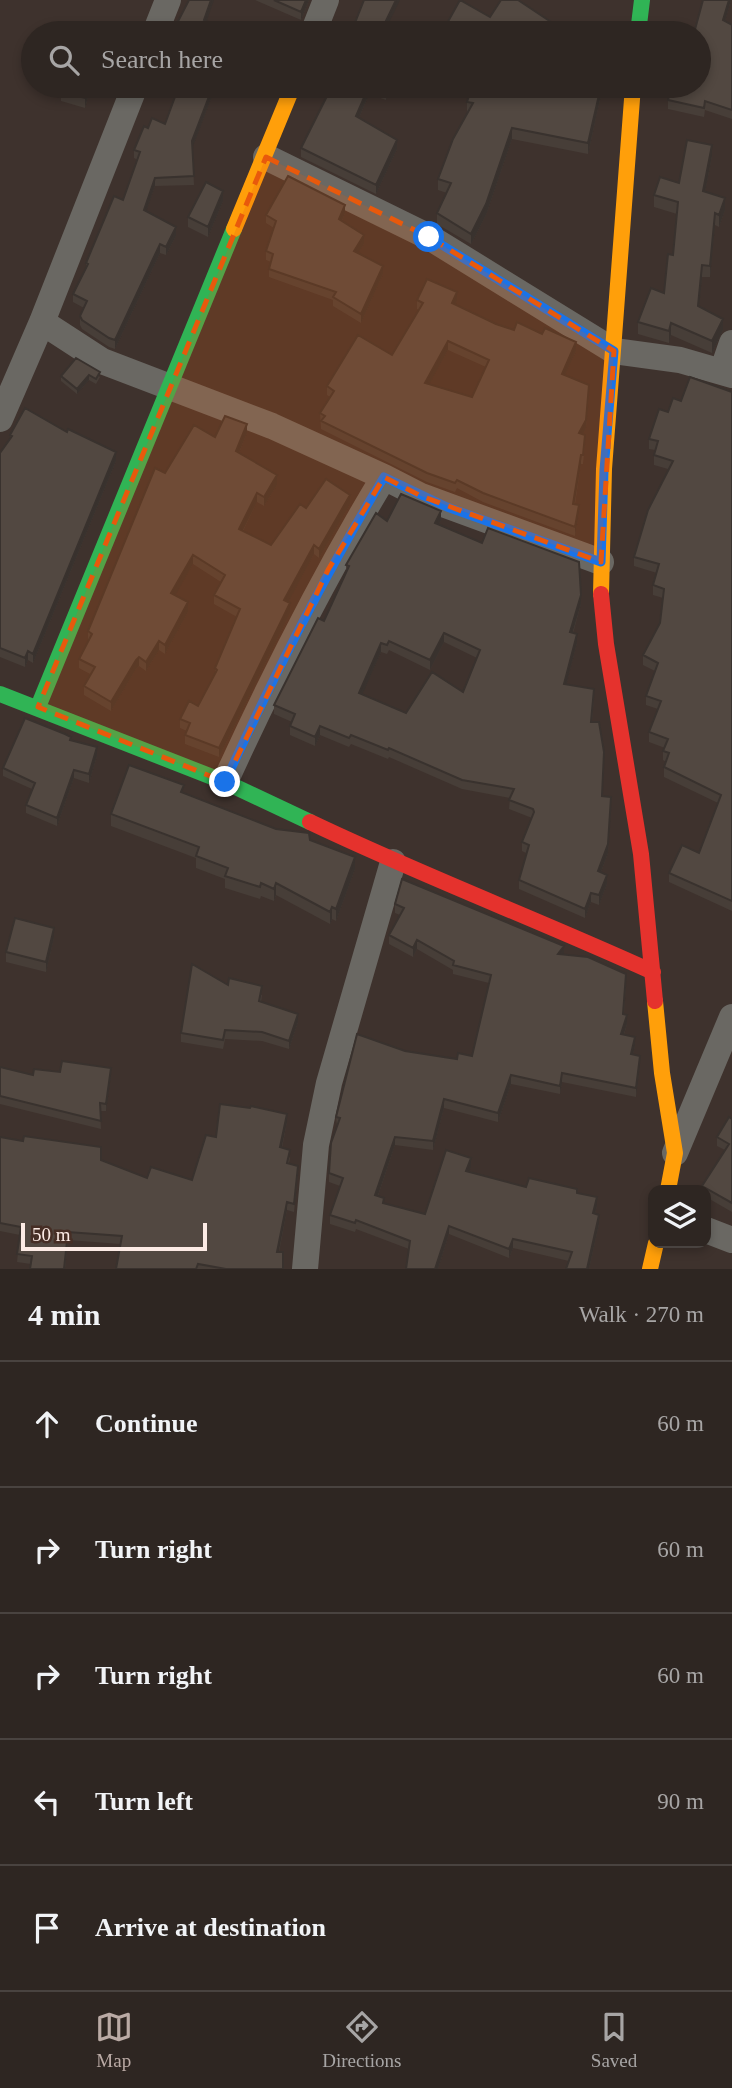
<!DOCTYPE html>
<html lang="en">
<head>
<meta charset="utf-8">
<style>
  :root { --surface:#2e2622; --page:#362e2a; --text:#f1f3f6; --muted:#a7a5a5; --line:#494340; --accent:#baaaa5 }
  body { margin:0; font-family:Georgia,serif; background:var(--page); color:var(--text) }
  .controls { position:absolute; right:21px; bottom:21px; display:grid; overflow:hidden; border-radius:14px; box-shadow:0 4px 10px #0003 }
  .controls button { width:63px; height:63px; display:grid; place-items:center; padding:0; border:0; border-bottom:2px solid var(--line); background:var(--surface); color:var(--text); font:35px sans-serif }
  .scale { position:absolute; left:21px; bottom:18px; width:186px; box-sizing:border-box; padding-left:7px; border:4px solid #fcebe5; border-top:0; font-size:19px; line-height:24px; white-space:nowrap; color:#fcebe5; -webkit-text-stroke:5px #462e25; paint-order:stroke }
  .stop { position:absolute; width:21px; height:21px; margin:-16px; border:5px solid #1a73e8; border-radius:50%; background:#fff }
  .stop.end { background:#1a73e8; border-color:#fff; box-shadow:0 2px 7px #0008 }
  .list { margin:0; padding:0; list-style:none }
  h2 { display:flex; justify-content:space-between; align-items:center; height:91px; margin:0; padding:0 28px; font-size:30px }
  h2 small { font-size:23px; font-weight:400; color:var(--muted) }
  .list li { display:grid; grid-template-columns:46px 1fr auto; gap:21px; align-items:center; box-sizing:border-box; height:126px; padding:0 28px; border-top:2px solid var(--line) }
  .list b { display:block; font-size:26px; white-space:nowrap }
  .list em { font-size:23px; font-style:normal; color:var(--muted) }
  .icon { flex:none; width:38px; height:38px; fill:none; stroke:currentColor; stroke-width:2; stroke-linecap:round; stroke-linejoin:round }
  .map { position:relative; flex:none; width:732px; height:1269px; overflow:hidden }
  .search { position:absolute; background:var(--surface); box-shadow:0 4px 10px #0003; left:21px; right:21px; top:21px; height:77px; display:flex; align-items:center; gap:18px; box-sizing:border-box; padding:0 24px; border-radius:38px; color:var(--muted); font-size:26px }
  .sheet { height:721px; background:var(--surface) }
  nav { display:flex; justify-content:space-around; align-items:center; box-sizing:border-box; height:98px; border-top:2px solid var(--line); background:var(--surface); font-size:19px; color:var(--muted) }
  nav a { display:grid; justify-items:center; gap:4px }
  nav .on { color:var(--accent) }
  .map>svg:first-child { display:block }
</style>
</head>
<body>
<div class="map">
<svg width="732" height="1269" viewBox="0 0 732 1269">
  <rect width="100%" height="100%" fill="#3e322d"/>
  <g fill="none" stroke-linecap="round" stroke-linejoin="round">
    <path stroke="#6a6863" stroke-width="26" d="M 155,33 L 168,0
      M 313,33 L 326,0
      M 266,157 L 429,237 L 614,351 L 680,360 L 732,375
      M 42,322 L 102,361 L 272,426 L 384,477
      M 722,372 L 732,343
      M 0,419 L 42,322 L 135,86
      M 225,782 C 273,677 324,576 384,477 L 421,496 L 601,562
      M 675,1153 L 732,1017
      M 706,1230 L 732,1240
      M 305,1269 L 316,1145 L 329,1083 L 393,862"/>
    <path stroke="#30b455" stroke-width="16" d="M 638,33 L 642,0
      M 0,694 L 225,782 L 310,822
      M 38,707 L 234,229"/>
    <path stroke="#ff9f0a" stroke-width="16" d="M 234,229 L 293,86
      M 601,594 L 604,469 L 633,86
      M 655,1001 L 662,1073 L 675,1153 L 668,1190
      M 650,1269 L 656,1243"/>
    <path stroke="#e5322d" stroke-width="16" d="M 601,594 L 606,644 L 641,854 L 655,1001
      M 310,822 C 423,876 539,920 653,972"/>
  </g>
  <path fill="#473e38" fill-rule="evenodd" d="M 255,0 L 309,0 L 301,20 Z
    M 703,0 L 731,0 L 725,21 L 732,25 L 732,119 L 705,110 L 704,117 L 668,109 L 668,100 L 699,86 L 694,33 Z
    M 490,17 L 554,33 L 445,33 L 445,27 Z
    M 91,86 L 85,108 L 61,101 L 61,91 Z
    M 179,86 L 242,86 L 238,95 L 216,86 L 192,148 L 194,185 L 155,186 L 146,211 L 176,236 L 166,255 L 160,253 L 115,349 L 109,347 L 82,329 L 80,325 L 80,316 L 84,308 L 73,302 L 73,294 L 86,269 L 86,263 L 123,200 L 138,160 L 134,158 L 134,150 L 148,128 L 165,124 Z
    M 332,86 L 391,86 L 386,100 L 369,94 L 359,118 L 397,149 L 376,194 L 301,157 L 301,148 Z
    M 603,86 L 588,154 L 512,139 L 486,215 L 471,244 L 437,224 L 437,213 L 447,193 L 438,190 L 438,179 L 467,113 L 467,102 Z
    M 712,156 L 705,192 L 725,210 L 719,227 L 715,225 L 710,277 L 702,277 L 699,307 L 723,330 L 712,353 L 671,335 L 669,343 L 638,334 L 638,322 L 664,293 L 673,255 L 677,214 L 654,207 L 654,195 L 679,183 Z
    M 223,201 L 208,237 L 188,227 L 188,217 Z
    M 345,213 L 342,221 L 364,244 L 358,253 L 383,274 L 361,323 L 333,306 L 333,300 L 269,277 L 269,269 L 271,262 L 266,260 L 266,251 L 274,228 L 266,223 L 266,215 Z
    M 417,300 L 457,301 L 455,305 L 496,324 L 576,351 L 565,375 L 589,394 L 586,428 L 583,434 L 585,444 L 583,464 L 581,464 L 575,504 L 579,513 L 575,536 L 483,502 L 457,488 L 455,492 L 427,482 L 321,429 L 320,413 L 330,397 L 327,395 L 327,386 L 392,355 L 419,310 L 417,309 ZM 448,350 L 486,367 L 472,397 L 429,384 Z
    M 76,358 L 100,377 L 96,384 L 89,380 L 77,394 L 61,381 L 61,376 Z
    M 732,392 L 732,911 L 669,882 L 669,873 L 699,853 L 718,803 L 664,777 L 664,767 L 666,762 L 663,760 L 663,751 L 665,748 L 649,742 L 649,732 L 658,709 L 646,705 L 646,696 L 655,671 L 643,665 L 643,655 L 660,623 L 663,598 L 653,595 L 653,585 L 657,573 L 634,566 L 634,557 L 668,469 L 654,465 L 654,455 L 655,450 L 649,449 L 649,439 L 681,401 Z
    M 247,433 L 239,453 L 277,485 L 264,506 L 257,502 L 243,531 L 271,545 L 306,508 L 350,504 L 319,558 L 314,554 L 288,602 L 290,613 L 219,757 L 185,744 L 185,735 L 187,731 L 180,728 L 180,719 L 198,706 L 215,675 L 215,668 L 237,617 L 214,604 L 214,595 L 221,582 L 193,564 L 175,595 L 188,612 L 165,654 L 159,650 L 146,671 L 139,666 L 136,669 L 111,711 L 84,695 L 84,686 L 90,674 L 79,668 L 79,659 L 88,641 L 88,631 L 165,473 L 215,437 Z
    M 10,435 L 116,461 L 33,663 L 28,660 L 25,667 L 0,657 L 0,453 L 10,439 Z
    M 441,520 L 439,524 L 581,604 L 573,633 L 577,643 L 566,685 L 594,698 L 592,722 L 602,796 L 611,806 L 608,853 L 601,872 L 607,884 L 599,905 L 591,902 L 585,918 L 519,889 L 519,880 L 526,853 L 522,851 L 522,842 L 532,818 L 509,809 L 510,798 L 462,789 L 389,757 L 388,759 L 351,744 L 349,747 L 320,735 L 315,746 L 290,735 L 290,726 L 292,722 L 274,714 L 274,705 L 324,621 L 346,572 L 346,565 L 387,521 ZM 444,642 L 477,658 L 463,692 L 406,713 L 362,694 L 381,652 L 387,654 L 389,650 L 430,670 Z
    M 71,740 L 97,756 L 89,783 L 74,778 L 57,826 L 26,813 L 26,805 L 32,789 L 3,776 L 3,768 Z
    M 184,793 L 276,829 L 310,840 L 355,869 L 336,921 L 332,919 L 330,924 L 276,895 L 274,901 L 261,896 L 260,899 L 225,888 L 225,879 L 196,868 L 196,858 L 111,826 L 111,814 Z
    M 395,904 L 564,955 L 626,983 L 624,1014 L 627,1024 L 624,1035 L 635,1046 L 633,1054 L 640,1065 L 636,1097 L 562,1082 L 560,1094 L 511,1084 L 498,1122 L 444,1108 L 433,1150 L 395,1145 L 378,1196 L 384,1203 L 425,1214 L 471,1167 L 469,1171 L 526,1187 L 577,1193 L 597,1206 L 595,1214 L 599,1224 L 589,1269 L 566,1269 L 569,1261 L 513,1248 L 509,1258 L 449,1234 L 438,1269 L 406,1269 L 409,1249 L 356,1229 L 355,1232 L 330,1224 L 330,1215 L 340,1186 L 329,1182 L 329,1173 L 337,1126 L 336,1117 L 405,1051 L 457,1059 L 472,1056 L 489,983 L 453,974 L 453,970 L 417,949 L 413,957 L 389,944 L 389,935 L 400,915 L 395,913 Z
    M 54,938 L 46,972 L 6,962 L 6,952 Z
    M 228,985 L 262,995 L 261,1002 L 298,1022 L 289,1049 L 262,1041 L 225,1039 L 223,1049 L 181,1042 L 181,1033 Z
    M 0,1067 L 33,1075 L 60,1072 L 111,1075 L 106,1111 L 100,1111 L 101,1129 L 0,1104 Z
    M 732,1119 L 732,1212 L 706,1197 L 706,1190 L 702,1190 L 702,1186 L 725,1150 L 717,1146 L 717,1137 Z
    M 287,1122 L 282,1148 L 290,1158 L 289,1163 L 298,1173 L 294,1212 L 287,1210 L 279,1252 L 283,1269 L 116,1269 L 120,1244 L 68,1240 L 65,1269 L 30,1269 L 31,1264 L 17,1262 L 20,1235 L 0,1231 L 0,1137 L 101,1160 L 147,1178 L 192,1180 L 216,1137 Z"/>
  <path fill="#39322e" d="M 211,0 L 214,0 L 204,29 L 204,20 Z
    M 306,0 L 309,0 L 301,20 L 301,12 Z
    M 396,0 L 400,0 L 385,31 L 385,23 Z
    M 729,0 L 731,0 L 723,29 L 723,20 Z
    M 554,24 L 554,33 L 547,33 Z
    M 89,86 L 91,86 L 85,108 L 85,98 Z
    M 213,86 L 216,86 L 192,149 L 192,141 Z
    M 238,86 L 242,86 L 238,95 Z
    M 369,86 L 369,94 L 356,125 L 356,116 Z
    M 388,86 L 391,86 L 386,100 L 386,91 Z
    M 601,86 L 603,86 L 588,154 L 588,143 Z
    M 512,128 L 512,139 L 486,215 L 471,244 L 471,234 Z
    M 397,140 L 397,149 L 376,194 L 376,185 Z
    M 712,145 L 712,156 L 703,203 L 703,191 Z
    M 155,178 L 155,186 L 144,218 L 144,210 Z
    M 223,191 L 223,201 L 208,237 L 208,227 Z
    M 725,198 L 725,210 L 719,227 L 719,215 Z
    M 345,205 L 345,213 L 339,228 L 339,219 Z
    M 715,213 L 715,225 L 710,277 L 710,266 Z
    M 176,227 L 176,236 L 166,255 L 166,247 Z
    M 364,235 L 364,244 L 354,259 L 354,251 Z
    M 160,244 L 160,253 L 115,349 L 115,340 Z
    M 702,265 L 702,277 L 698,318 L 698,306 Z
    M 383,266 L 383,274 L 361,323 L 361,314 Z
    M 457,292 L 457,301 L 452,312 L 452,303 Z
    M 723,319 L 723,330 L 712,353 L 712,341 Z
    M 671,323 L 671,335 L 669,343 L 669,331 Z
    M 448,341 L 448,350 L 425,392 L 425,383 Z
    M 576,342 L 576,351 L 562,382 L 562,374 Z
    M 89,375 L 89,380 L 77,394 L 77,389 Z
    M 589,385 L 586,428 L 579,442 L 579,433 Z
    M 247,424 L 247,433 L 236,460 L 236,451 Z
    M 116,452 L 116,461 L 33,663 L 33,654 Z
    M 581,455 L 581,464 L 573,512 L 573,504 Z
    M 277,475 L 277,485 L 264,506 L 264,497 Z
    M 257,493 L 257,502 L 239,538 L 239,529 Z
    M 350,495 L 350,504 L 319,558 L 319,549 Z
    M 579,505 L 579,513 L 575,536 L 575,527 Z
    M 441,511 L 441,520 L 435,532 L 435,523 Z
    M 314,545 L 314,554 L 284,610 L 284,600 Z
    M 193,555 L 193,564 L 171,603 L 171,593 Z
    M 581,595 L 581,604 L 570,641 L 570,632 Z
    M 188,602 L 188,612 L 165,654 L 165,645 Z
    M 290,603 L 290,613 L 219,757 L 219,748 Z
    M 444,633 L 444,642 L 430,670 L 430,660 Z
    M 577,634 L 577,643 L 564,694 L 564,684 Z
    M 159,641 L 159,650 L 146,671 L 146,662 Z
    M 381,643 L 381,652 L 359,702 L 359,693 Z
    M 28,651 L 28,660 L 25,667 L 25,658 Z
    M 139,657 L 139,666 L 136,669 L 111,711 L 111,702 L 136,660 Z
    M 320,726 L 320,735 L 315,746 L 315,737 Z
    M 97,747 L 97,756 L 89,783 L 89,774 Z
    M 74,770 L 74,778 L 57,826 L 57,818 Z
    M 611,797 L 608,853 L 598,880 L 598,871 Z
    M 355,857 L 355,869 L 336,921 L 336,909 Z
    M 607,875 L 607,884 L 599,905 L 599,895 Z
    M 276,883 L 276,895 L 274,901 L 274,889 Z
    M 591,893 L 591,902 L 585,918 L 585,909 Z
    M 332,907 L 332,919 L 330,924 L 330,912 Z
    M 54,928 L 54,938 L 46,972 L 46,962 Z
    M 417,940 L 417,949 L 413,957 L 413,948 Z
    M 564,946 L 564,955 L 558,954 Z
    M 298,1014 L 298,1022 L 289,1049 L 289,1041 Z
    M 627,1015 L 627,1024 L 621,1043 L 621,1034 Z
    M 635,1037 L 635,1046 L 631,1063 L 631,1054 Z
    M 640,1056 L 640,1065 L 636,1097 L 636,1088 Z
    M 111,1068 L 111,1075 L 106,1111 L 106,1104 Z
    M 562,1073 L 562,1082 L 560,1094 L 560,1086 Z
    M 511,1075 L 511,1084 L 498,1122 L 498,1113 Z
    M 444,1099 L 444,1108 L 433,1150 L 433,1141 Z
    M 287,1114 L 287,1122 L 280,1155 L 280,1147 Z
    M 395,1137 L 395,1145 L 375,1204 L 375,1195 Z
    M 471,1158 L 471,1167 L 466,1179 L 466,1171 Z
    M 597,1197 L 597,1206 L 593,1222 L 593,1213 Z
    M 287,1202 L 287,1210 L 277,1260 L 277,1252 Z
    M 599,1215 L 599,1224 L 589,1269 L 587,1269 Z
    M 449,1226 L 449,1234 L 438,1269 L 435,1269 Z
    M 513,1239 L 513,1248 L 509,1258 L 509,1249 Z"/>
  <path fill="#524841" stroke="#39322e" stroke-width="2" fill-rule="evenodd" d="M 189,0 L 211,0 L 204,20 L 232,33 L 172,33 Z
    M 274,0 L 306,0 L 301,12 Z
    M 364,0 L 396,0 L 385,23 L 417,33 L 351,33 Z
    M 460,0 L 490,17 L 501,0 L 518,0 L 554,24 L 547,33 L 455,33 L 445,27 Z
    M 703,0 L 729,0 L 723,20 L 732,25 L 732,110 L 705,101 L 704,108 L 668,100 L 671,86 L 699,86 L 699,33 L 684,33 L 684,31 L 694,33 Z
    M 62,86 L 89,86 L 85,98 L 61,91 Z
    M 179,86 L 213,86 L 192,141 L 194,176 L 155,178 L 144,210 L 176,227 L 166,247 L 160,244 L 115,340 L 109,338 L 82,320 L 80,316 L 87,301 L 73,294 L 88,264 L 86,263 L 114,196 L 123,200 L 140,152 L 134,150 L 144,126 L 148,128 L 152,118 L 165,124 Z
    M 332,86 L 388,86 L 386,91 L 369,86 L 356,116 L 397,140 L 376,185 L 301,148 Z
    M 472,86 L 601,86 L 588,143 L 512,128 L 486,204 L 471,234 L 437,213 L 451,183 L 438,179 L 453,139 L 473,103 L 467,102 Z
    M 687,140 L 712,145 L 703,191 L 725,198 L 719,215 L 715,213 L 710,266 L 702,265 L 698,306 L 723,319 L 712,341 L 671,323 L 669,331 L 638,322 L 651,288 L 664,293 L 668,254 L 673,255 L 678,202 L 654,195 L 660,177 L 679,183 Z
    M 288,176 L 345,205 L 339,219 L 364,235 L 354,251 L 383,266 L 361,314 L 333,297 L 336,292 L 269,269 L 273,254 L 266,251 L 276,221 L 266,215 Z
    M 206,182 L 223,191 L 208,227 L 188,217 Z
    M 427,279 L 457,292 L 452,303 L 496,324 L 514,330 L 517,322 L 542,334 L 545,328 L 576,342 L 562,374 L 589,385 L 586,420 L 579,433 L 585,435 L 583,455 L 581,455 L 573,504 L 579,505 L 575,527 L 483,493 L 457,480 L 455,483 L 427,473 L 321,421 L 325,416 L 320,413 L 334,391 L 327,386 L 358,335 L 392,355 L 423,303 L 417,300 ZM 448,341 L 489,360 L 472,397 L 425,383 Z
    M 76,358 L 100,372 L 96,379 L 89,375 L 77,389 L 61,376 Z
    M 690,377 L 732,392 L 732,901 L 669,873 L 682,845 L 699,853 L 721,795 L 664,767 L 669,753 L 663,751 L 668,739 L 649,732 L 661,701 L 646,696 L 658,663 L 643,655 L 660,623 L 664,589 L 653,585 L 659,564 L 634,557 L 648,510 L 673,461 L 654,455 L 658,441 L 649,439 L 659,409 L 668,412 L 673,398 L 681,401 Z
    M 25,408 L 67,432 L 68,429 L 116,452 L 33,654 L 28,651 L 25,658 L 0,648 L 0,453 L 12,436 L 10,435 Z
    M 225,416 L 247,424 L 236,451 L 277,475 L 264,497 L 257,493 L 239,529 L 271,545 L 300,504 L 306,508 L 326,479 L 350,495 L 319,549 L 314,545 L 284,600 L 290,603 L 219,748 L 185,735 L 190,723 L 180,719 L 189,701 L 198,706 L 217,670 L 215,668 L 240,609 L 214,595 L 225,575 L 193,555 L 171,593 L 188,602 L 165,645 L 159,641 L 146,662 L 139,657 L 136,660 L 111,702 L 84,686 L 95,667 L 79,659 L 92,634 L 88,631 L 155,468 L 165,473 L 194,425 L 215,437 Z
    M 401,494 L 441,511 L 435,523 L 482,543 L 488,528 L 579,562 L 581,595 L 570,632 L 577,634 L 564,684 L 594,689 L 591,722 L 599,722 L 604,752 L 602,796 L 611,797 L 608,844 L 598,871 L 607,875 L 599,895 L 591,893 L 585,909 L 519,880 L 529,845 L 522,842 L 534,812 L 533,809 L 509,800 L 514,789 L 462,780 L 389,748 L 388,750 L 351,735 L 349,738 L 320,726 L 315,737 L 290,726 L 295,714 L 274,705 L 318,618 L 324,621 L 349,566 L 346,565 L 376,513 L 387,521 ZM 444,633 L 480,650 L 463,692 L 432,672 L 406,713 L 359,693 L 381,643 L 387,645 L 389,641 L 430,660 Z
    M 25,718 L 65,734 L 71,737 L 70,740 L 97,747 L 89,774 L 74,770 L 57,818 L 26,805 L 35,783 L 3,768 Z
    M 129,765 L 184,785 L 181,792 L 276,829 L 309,833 L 310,840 L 355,857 L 336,909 L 332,907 L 330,912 L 276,883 L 274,889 L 261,883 L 260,887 L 225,876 L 228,868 L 196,856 L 199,847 L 111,814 Z
    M 402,879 L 564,946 L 558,954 L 588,957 L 626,974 L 623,1014 L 627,1015 L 621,1034 L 635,1037 L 631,1054 L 640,1056 L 636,1088 L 562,1073 L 560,1086 L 511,1075 L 498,1113 L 444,1099 L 433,1141 L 395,1137 L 375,1195 L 384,1198 L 383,1203 L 425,1214 L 446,1150 L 471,1158 L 466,1171 L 526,1187 L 529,1178 L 577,1189 L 577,1193 L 597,1197 L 593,1213 L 599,1215 L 587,1269 L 566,1269 L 572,1252 L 513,1239 L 509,1249 L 449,1226 L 435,1269 L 406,1269 L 410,1241 L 356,1220 L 355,1223 L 330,1215 L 343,1178 L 329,1173 L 331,1143 L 340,1118 L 336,1117 L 357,1034 L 405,1051 L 457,1059 L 458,1053 L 472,1056 L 491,975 L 453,965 L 454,961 L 417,940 L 413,948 L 389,935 L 404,908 L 395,904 Z
    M 15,918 L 54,928 L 46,962 L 6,952 Z
    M 192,964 L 228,985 L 229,978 L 262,986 L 259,1001 L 298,1014 L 289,1041 L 262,1032 L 225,1030 L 223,1040 L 181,1033 Z
    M 62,1061 L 111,1068 L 106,1104 L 100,1103 L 101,1121 L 0,1096 L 0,1067 L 33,1075 L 34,1069 L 60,1072 Z
    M 220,1104 L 250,1108 L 251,1106 L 287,1114 L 280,1147 L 290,1150 L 287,1163 L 298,1166 L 294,1204 L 287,1202 L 277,1252 L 283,1252 L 283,1269 L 226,1269 L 198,1264 L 196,1269 L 116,1269 L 122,1236 L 68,1232 L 64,1269 L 30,1269 L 32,1256 L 17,1254 L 21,1227 L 0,1223 L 0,1137 L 23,1141 L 24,1136 L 101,1147 L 101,1160 L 147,1178 L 151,1167 L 192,1180 L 206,1135 L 216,1137 Z
    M 729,1117 L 732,1119 L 732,1203 L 702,1186 L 729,1144 L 717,1137 Z"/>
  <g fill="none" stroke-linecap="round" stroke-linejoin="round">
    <path stroke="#1a73e8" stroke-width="9" d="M 225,782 C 273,677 324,576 384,477 L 447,507 L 601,562 L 604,470 L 614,351 L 429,237"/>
  </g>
  <path fill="#e8590c" fill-opacity="0.2" stroke="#e8590c" stroke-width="5" stroke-dasharray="14 9" stroke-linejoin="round" d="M 266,157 L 429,237 L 614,351 L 601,562 L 421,496 L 384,477 L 328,570 L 225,782 L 38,707 Z"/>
</svg>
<div class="controls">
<button><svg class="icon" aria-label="layers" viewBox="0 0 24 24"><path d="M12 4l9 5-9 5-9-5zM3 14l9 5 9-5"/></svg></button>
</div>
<div class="scale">50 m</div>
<div class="stop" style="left:429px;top:237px"></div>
<div class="stop end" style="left:225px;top:782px"></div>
<div class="search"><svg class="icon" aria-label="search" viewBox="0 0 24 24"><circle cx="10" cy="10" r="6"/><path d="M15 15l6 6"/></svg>Search here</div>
</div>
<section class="sheet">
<h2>4 min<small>Walk · 270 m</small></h2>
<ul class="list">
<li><svg class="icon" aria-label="ahead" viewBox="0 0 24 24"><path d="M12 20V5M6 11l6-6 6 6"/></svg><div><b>Continue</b></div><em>60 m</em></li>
<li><svg class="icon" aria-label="right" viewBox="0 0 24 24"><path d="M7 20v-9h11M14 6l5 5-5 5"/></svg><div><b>Turn right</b></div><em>60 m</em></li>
<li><svg class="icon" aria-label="right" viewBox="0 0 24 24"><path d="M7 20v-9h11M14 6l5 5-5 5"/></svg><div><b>Turn right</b></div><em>60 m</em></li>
<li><svg class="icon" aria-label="left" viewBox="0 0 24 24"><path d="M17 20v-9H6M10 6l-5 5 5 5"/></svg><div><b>Turn left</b></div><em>90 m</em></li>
<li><svg class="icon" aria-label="arrive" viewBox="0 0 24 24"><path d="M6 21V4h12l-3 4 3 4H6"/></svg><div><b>Arrive at destination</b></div></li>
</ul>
</section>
<nav>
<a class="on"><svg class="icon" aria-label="map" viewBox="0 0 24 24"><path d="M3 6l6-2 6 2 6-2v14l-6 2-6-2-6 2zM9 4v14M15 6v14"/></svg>Map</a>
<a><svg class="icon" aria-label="directions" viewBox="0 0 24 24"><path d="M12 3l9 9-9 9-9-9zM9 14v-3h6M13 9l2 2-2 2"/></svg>Directions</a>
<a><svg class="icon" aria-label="saved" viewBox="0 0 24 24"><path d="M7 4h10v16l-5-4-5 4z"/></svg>Saved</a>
</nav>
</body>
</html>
